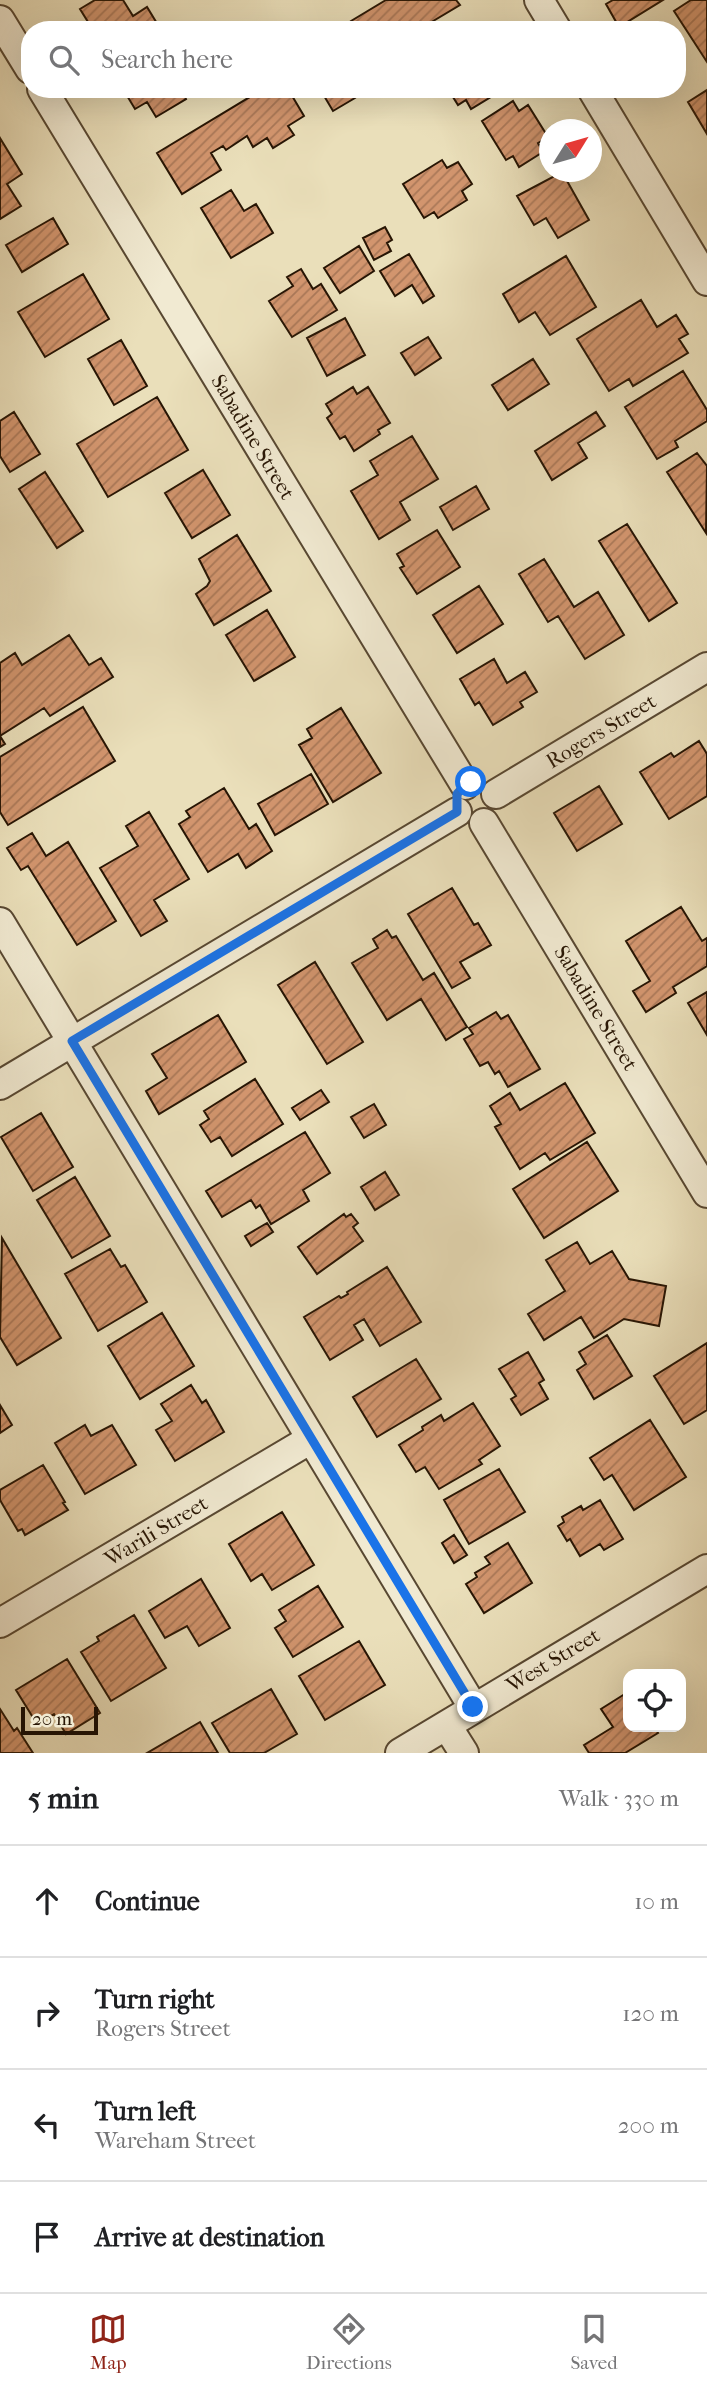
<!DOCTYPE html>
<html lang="en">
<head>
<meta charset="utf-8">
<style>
  :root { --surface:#fff; --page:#f6f6f6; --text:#202124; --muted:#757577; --line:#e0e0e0; --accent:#8f2418 }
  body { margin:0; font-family:"IM FELL French Canon",serif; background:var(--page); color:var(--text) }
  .controls { position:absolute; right:21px; bottom:21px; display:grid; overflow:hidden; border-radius:14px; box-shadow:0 7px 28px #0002 }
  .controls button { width:63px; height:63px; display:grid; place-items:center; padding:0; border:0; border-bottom:2px solid var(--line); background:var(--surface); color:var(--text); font:35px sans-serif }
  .compass { position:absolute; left:539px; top:119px; width:63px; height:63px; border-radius:50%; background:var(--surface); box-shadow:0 7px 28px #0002; rotate:53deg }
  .scale { position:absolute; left:21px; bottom:18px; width:77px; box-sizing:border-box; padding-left:7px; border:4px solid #271504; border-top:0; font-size:19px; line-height:24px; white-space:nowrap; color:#271504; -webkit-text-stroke:5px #f1ead2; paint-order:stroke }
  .stop { position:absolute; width:21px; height:21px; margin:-16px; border:5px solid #1a73e8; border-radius:50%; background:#fff }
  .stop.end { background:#1a73e8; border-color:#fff; box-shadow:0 2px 7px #0008 }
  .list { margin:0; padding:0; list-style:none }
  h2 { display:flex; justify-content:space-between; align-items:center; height:91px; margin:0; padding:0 28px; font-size:30px }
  h2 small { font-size:23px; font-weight:400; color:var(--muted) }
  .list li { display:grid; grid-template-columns:46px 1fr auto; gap:21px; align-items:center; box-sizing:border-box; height:112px; padding:0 28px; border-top:2px solid var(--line) }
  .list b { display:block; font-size:26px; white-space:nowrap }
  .list p { margin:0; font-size:23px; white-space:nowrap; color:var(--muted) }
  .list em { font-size:23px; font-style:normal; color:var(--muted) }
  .icon { flex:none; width:38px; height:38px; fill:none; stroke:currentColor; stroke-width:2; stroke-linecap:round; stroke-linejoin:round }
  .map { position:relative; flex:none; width:707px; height:1753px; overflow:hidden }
  .search { position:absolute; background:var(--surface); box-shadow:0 7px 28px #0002; left:21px; right:21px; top:21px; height:77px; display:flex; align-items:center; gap:18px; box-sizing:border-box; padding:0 24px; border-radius:28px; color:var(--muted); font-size:26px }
  .sheet { height:539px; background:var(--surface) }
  nav { display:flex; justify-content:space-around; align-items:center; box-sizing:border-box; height:98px; border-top:2px solid var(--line); background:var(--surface); font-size:19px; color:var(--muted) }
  nav a { display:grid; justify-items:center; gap:4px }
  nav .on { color:var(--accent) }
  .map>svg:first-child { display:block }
</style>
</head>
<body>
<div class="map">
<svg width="707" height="1753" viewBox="0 0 707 1753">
  <defs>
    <pattern id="building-hatch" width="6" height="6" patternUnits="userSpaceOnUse" patternTransform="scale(1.75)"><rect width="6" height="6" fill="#d2956e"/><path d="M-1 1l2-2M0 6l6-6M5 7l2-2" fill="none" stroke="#aa7858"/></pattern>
  </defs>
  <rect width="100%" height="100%" fill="#eadfba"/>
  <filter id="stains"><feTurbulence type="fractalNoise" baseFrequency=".00286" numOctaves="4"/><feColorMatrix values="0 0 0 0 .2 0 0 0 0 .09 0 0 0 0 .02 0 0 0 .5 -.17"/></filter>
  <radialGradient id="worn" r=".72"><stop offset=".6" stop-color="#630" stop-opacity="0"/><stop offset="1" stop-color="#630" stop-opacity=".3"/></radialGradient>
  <path fill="url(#building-hatch)" stroke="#271504" stroke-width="2" d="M 95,0 L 123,0 L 133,16 L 147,7 L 161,30 L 93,30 L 80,9 Z
    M 386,0 L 456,0 L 460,5 L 418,30 L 356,30 L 351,21 Z
    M 613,0 L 663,0 L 619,27 L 606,4 Z
    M 691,0 L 707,0 L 707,62 L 674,11 Z
    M 123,89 L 181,89 L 186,99 L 156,117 L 147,102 L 135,109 Z
    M 263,89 L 288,89 L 304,116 L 288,126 L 294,135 L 273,148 L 267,138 L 253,147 L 247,136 L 226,150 L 223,146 L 211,153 L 221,170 L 182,194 L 157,153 Z
    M 320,89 L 350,89 L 355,98 L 333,111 Z
    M 448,89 L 504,89 L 471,109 L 466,100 L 458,105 Z
    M 707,90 L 707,134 L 688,102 Z
    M 513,101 L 519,111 L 528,105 L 548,137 L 538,143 L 543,152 L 519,167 L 513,156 L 506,160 L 482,121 Z
    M 0,138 L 22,174 L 7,184 L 21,206 L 0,219 Z
    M 442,160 L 447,168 L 458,162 L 472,184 L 462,191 L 467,200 L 438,218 L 434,212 L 424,218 L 403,184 Z
    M 562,172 L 589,220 L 558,238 L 546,218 L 534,225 L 517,196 Z
    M 231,190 L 244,211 L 256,204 L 273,233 L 231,258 L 201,208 Z
    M 53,218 L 68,244 L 22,272 L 6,245 Z
    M 385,227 L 392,240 L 387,243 L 391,251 L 374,260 L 363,238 Z
    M 359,246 L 374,271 L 340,293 L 324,268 Z
    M 409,254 L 434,296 L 423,303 L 412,285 L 395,296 L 380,271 Z
    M 566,256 L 596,307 L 550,335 L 535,312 L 519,322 L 503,294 Z
    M 301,269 L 313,289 L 321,284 L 337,310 L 292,337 L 269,301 L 293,286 L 287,277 Z
    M 83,274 L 109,319 L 45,357 L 18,312 Z
    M 641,300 L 657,327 L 676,315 L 688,334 L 679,339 L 688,353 L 633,386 L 629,379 L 609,391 L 577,339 Z
    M 345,318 L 365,355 L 327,376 L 307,338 Z
    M 428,337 L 441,358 L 415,375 L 401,353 Z
    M 121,340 L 147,386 L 114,405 L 88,359 Z
    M 533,359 L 549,384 L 508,410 L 492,385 Z
    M 683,371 L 707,410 L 707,421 L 675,441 L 678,447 L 657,459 L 625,407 Z
    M 353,387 L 357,394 L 368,387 L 390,423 L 378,430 L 380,434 L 354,451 L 345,436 L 340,439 L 327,418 L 332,414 L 326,404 Z
    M 157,397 L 188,450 L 108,497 L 77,444 Z
    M 14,412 L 40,454 L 10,472 L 0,456 L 0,421 Z
    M 596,412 L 605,426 L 578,443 L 587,458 L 552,480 L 535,451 Z
    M 412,436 L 438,479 L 400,502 L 410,520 L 379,539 L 351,491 L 378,475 L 370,461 Z
    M 697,453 L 707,466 L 706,533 L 667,472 Z
    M 203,470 L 230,515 L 192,538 L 165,493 Z
    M 45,472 L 83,531 L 57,548 L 19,489 Z
    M 476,486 L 489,509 L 453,530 L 440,507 Z
    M 627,524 L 677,603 L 649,621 L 599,541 Z
    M 437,530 L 460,567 L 417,594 L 400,568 L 404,566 L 397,554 Z
    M 237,535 L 271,591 L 214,625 L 196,594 L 207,586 L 210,581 L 199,559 Z
    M 544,559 L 574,607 L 598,592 L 624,635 L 585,659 L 558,616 L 548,622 L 519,574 Z
    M 479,586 L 503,624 L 457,653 L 433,615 Z
    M 267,610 L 295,657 L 254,681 L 226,635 Z
    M 69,635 L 89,665 L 101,658 L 113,677 L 50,716 L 44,708 L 0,736 L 5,744 L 0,747 L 0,663 L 15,653 L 22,665 Z
    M 494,659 L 507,683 L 525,672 L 537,692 L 520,702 L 523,707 L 493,725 L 479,702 L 475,705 L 460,679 Z
    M 83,707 L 115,761 L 8,825 L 0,812 L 0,757 Z
    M 341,708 L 381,773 L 333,802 L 299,745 L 312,738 L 307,729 Z
    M 699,741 L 707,754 L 707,796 L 669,819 L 640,772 L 671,753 L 674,757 Z
    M 311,774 L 328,804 L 275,835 L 258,804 Z
    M 599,786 L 622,824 L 577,851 L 554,813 Z
    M 224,788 L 249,829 L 256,824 L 272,851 L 246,868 L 238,854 L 208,872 L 179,824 L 190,817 L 186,811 Z
    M 149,812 L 189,879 L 154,900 L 167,921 L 141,936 L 100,868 L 138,846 L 126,826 Z
    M 32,833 L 46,856 L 68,842 L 116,921 L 77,945 L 28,866 L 21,870 L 7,848 Z
    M 452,888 L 474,925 L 478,923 L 491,945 L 460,962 L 470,978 L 452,988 L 408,914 Z
    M 681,907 L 702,941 L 707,938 L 707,966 L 673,987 L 676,993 L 646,1012 L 633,991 L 650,981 L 626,941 Z
    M 387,930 L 392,938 L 396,936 L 423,980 L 434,973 L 467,1027 L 446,1040 L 421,999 L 387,1020 L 352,963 L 378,948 L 373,939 Z
    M 315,962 L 363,1042 L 327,1064 L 278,985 Z
    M 707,992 L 707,1035 L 688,1003 Z
    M 496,1012 L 501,1019 L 508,1015 L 540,1069 L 508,1087 L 499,1071 L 495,1074 L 488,1062 L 480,1066 L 464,1039 L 473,1034 L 469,1028 Z
    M 218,1015 L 246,1062 L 159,1114 L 146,1091 L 167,1078 L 152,1054 Z
    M 255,1079 L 283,1124 L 232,1156 L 220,1137 L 211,1142 L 200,1125 L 209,1119 L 204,1111 Z
    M 565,1083 L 595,1133 L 550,1160 L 545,1153 L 520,1169 L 495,1127 L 501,1124 L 490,1106 L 510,1093 L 520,1110 Z
    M 321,1090 L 329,1102 L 300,1120 L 292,1108 Z
    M 374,1104 L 386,1125 L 364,1138 L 351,1117 Z
    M 41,1113 L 73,1167 L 33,1191 L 1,1137 Z
    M 305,1132 L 330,1173 L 303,1190 L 309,1201 L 271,1224 L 260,1205 L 256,1208 L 251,1200 L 222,1217 L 206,1191 Z
    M 587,1142 L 618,1191 L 544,1238 L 513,1189 Z
    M 385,1172 L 399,1195 L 375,1210 L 361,1187 Z
    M 75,1177 L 110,1236 L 72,1258 L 37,1200 Z
    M 344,1214 L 346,1217 L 351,1214 L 358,1223 L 353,1227 L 363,1241 L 317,1274 L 298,1247 Z
    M 267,1223 L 273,1232 L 251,1246 L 245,1236 Z
    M 2,1238 L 61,1338 L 17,1365 L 0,1337 Z
    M 577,1242 L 590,1264 L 612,1251 L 629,1279 L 666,1286 L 659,1326 L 624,1319 L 594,1338 L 581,1317 L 544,1340 L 528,1314 L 565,1291 L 546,1260 Z
    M 110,1249 L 121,1267 L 125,1265 L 147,1302 L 98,1331 L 65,1274 Z
    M 387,1267 L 421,1322 L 380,1346 L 364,1319 L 354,1325 L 363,1340 L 330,1360 L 304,1317 L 339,1296 L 341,1298 L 348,1294 L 347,1292 Z
    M 162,1313 L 194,1366 L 140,1399 L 108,1346 Z
    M 607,1335 L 632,1376 L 594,1399 L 577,1370 L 586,1364 L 579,1352 Z
    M 707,1343 L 707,1410 L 684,1424 L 654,1376 Z
    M 528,1352 L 544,1380 L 539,1383 L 548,1399 L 521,1415 L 511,1399 L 516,1396 L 499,1369 Z
    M 416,1359 L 441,1399 L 377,1437 L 353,1397 Z
    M 191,1385 L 202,1403 L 206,1400 L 224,1432 L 175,1461 L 156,1430 L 172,1421 L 161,1404 Z
    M 473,1403 L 500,1446 L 479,1460 L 482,1464 L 439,1489 L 425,1467 L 416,1472 L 399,1445 L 423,1430 L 422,1427 L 441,1415 L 444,1421 Z
    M 0,1405 L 12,1425 L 0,1433 Z
    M 650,1420 L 686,1477 L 634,1510 L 612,1475 L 604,1480 L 590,1458 Z
    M 85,1425 L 91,1436 L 112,1425 L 136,1465 L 85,1494 L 55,1443 Z
    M 43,1465 L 65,1502 L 63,1503 L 68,1510 L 25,1535 L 22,1529 L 18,1531 L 0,1500 L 0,1490 Z
    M 499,1469 L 525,1512 L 469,1544 L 444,1500 Z
    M 600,1500 L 623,1539 L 604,1550 L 600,1544 L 580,1556 L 570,1539 L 567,1541 L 558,1526 L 564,1522 L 562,1517 L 581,1506 L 583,1510 Z
    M 282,1512 L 314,1565 L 272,1590 L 262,1574 L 251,1581 L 229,1544 Z
    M 454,1535 L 467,1555 L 454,1563 L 442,1543 Z
    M 508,1543 L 532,1583 L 484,1613 L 466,1584 L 477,1577 L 475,1573 L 490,1564 L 485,1557 Z
    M 201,1579 L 230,1628 L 199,1646 L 187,1626 L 165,1638 L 149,1611 Z
    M 318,1586 L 343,1627 L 293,1657 L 275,1628 L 286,1621 L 279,1610 Z
    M 134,1615 L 166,1668 L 111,1701 L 81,1652 L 99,1641 L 97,1637 Z
    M 359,1641 L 385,1685 L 325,1720 L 299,1676 Z
    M 67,1659 L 100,1713 L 66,1734 L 54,1714 L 37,1724 L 16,1690 Z
    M 271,1689 L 297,1734 L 264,1753 L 230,1753 L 212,1723 Z
    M 628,1692 L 628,1727 L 654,1727 L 658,1733 L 625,1753 L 589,1753 L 584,1745 L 613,1727 L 601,1709 Z
    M 0,1709 L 14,1731 L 17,1728 L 33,1753 L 0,1753 Z
    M 200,1722 L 218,1753 L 147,1753 Z"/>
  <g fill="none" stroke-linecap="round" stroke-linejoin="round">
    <defs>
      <path id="street" d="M 539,0 L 557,30
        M 0,20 L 30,69
        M 42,89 L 465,785
        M 592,89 L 707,281
        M 496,794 L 707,667
        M 484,823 L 707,1193
        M 0,922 L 473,1707
        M 0,1085 L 457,812
        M 0,1623 L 311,1439
        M 447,1726 L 464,1753
        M 400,1753 L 707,1569"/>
    </defs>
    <use href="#street" stroke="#584832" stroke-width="32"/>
    <use href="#street" stroke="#f1ead2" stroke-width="28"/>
  </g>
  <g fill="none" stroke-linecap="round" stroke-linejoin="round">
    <path stroke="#1a73e8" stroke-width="9" d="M 471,782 L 465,785 L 457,794 L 457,812 L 72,1041 L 473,1707"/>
  </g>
  <g text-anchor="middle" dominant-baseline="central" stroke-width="5" stroke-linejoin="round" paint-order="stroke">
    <g font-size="21" fill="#271504" stroke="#f1ead2">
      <text transform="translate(253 437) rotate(59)">Sabadine Street</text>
      <text transform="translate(601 731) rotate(-31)">Rogers Street</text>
      <text transform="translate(596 1008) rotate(59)">Sabadine Street</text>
      <text transform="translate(156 1531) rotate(-31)">Warili Street</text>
      <text transform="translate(553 1660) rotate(-31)">West Street</text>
    </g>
  </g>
  <rect width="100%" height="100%" filter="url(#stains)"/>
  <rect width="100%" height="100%" fill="url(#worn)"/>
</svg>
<div class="controls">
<button><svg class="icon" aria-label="locate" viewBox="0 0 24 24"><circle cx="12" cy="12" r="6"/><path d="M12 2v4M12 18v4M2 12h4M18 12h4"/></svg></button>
</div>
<svg class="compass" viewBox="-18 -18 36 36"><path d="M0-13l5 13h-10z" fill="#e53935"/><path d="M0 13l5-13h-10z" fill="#757577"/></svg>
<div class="scale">20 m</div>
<div class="stop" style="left:471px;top:782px"></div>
<div class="stop end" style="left:473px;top:1707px"></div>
<div class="search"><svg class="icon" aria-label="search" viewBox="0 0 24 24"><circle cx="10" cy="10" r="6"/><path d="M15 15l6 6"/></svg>Search here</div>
</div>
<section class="sheet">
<h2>5 min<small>Walk · 330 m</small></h2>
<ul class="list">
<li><svg class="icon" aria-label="ahead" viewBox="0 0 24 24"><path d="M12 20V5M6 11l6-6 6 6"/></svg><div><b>Continue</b></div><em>10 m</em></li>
<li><svg class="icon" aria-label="right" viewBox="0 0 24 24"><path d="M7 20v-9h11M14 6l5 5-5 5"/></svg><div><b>Turn right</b><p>Rogers Street</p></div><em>120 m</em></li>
<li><svg class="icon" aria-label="left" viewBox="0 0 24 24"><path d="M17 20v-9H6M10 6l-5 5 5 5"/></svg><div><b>Turn left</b><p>Wareham Street</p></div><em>200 m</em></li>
<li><svg class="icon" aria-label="arrive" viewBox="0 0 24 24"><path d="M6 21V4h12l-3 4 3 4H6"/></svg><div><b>Arrive at destination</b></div></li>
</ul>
</section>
<nav>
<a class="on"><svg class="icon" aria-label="map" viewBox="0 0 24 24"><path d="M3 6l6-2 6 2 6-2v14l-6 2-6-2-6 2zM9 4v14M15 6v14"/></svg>Map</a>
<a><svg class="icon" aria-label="directions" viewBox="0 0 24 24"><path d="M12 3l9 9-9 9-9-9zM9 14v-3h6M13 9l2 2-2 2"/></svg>Directions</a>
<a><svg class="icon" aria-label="saved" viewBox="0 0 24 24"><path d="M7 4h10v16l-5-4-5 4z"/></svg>Saved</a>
</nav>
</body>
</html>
